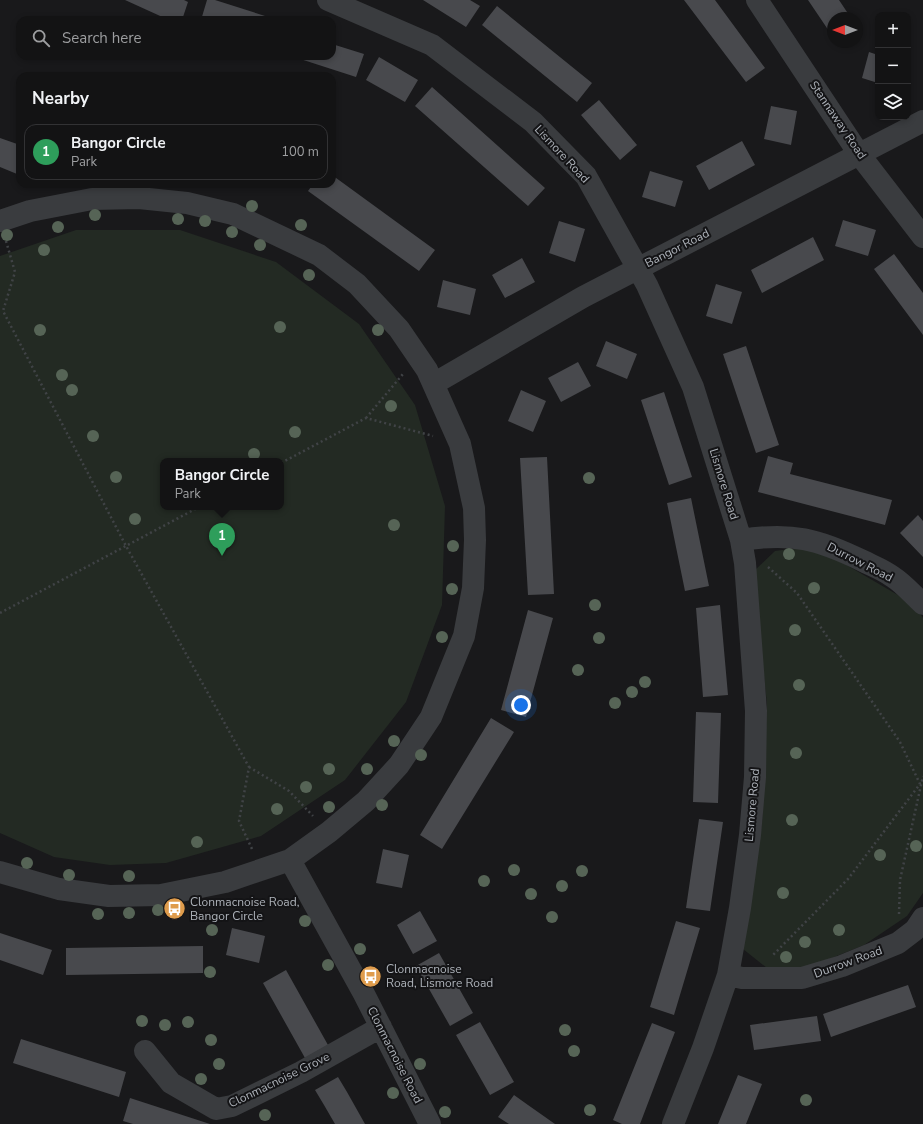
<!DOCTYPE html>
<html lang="en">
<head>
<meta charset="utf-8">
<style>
  :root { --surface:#131314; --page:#1c1c1d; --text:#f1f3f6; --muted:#9d9ea0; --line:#323234; --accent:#2563eb }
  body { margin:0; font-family:"Nunito Sans",sans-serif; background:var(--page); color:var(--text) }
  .controls { position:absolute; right:12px; top:12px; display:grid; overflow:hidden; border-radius:8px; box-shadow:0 2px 6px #0003 }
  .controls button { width:36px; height:36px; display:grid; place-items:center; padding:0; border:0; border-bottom:1px solid var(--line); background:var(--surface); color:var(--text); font:20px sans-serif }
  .compass { position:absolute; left:827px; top:12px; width:36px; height:36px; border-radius:50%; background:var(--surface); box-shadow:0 2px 6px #0003; rotate:270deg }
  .you { position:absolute; left:521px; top:705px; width:14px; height:14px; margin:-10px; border:3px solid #fff; border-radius:50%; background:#1a73e8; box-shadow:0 0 0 6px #1a73e833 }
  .badge { display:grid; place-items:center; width:26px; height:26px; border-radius:50%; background:var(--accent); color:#fff; font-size:13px; font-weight:700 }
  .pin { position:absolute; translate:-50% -33px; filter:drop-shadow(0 1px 2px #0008) }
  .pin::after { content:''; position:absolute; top:21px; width:14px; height:12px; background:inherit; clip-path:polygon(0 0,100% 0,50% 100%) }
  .popup { position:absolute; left:160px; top:458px; width:124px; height:52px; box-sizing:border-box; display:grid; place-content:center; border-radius:8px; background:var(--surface); filter:drop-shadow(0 1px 3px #0005); font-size:13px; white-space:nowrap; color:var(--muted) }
  .popup b { font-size:15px; color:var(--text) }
  .popup::after { content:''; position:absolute; left:50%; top:100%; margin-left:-8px; border:8px solid transparent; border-top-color:var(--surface) }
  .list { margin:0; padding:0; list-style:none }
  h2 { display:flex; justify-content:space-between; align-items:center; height:52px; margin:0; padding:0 16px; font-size:17px }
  h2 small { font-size:13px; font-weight:400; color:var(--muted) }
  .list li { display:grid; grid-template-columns:26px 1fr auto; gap:12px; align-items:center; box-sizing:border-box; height:56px; margin:0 8px 8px; padding:0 8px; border:1px solid var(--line); border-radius:12px }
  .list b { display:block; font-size:15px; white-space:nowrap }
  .list p { margin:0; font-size:13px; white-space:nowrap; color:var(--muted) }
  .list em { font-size:13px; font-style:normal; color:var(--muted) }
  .icon { flex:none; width:22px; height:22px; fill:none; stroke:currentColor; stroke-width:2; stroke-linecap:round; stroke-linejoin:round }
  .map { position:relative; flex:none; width:923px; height:1124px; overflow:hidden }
  .search { position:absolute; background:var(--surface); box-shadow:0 2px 6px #0003; left:16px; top:16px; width:320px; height:44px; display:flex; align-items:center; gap:10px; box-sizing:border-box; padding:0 14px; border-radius:12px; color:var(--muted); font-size:15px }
  .panel { position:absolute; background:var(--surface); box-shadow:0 2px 6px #0003; left:16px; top:72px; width:320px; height:116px; border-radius:12px }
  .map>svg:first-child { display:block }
</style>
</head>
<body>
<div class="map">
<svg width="923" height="1124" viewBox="0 0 923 1124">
  <rect width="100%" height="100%" fill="#19191b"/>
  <path fill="#232a23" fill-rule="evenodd" d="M 76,230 L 180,230 L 276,262 L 359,324 L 415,405 L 445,506 L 442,605 L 406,702 L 345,780 L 261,836 L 166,863 L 110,865 L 54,857 L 0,833 L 0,256 ZM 163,461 L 281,461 L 281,507 L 163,507 Z
    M 805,547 L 843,563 L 915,605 L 923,618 L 923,893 L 907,916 L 864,945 L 819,963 L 793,971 L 767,968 L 743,949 L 762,823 L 767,704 L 753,572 L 775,551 Z"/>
  <path fill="#48494d" d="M 125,0 L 184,0 L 188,2 L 182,20 L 169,20 Z
    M 207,0 L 215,0 L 265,16 L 264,20 L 201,20 Z
    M 423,0 L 470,0 L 480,6 L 466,27 Z
    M 684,0 L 715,0 L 765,68 L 746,82 Z
    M 808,0 L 839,0 L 851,18 L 833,18 L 833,37 Z
    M 497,6 L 592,83 L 577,102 L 482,25 Z
    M 332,44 L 364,54 L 356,77 L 291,56 L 332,56 Z
    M 869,52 L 878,55 L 878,83 L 862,78 Z
    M 379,57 L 418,80 L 405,102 L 366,80 Z
    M 432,87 L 545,188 L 528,206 L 415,106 Z
    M 599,100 L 637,145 L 620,160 L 581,115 Z
    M 771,106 L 797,111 L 791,145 L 764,139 Z
    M 0,138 L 20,145 L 20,167 L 17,174 L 0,167 Z
    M 742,141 L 755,165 L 709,190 L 696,166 Z
    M 650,171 L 683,181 L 675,207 L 642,197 Z
    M 332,175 L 435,250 L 419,271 L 308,191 L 313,184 L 332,184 Z
    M 843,220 L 876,230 L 868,256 L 835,246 Z
    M 559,221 L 585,229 L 575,262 L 549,253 Z
    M 813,237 L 824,260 L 762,293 L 751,270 Z
    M 894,254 L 923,293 L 923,335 L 874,269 Z
    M 522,258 L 535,282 L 505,298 L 492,275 Z
    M 443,280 L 476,289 L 470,315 L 437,307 Z
    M 716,284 L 742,292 L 732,324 L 706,316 Z
    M 606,341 L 637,354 L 627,379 L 596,366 Z
    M 746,346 L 779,445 L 756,453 L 723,354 Z
    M 578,362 L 591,386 L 561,402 L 548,378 Z
    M 521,390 L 546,401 L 533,432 L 508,421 Z
    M 664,392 L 692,477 L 669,485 L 641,400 Z
    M 768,456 L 793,463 L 790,474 L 892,500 L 885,525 L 758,492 Z
    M 547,457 L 554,594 L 528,595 L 520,458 Z
    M 691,498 L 709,586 L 685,591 L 667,503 Z
    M 918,515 L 923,521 L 923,557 L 900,533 Z
    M 720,605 L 728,695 L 703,697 L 696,608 Z
    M 528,610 L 553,618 L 526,717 L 501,710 Z
    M 696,712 L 721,713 L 718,803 L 693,802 Z
    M 491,718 L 514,732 L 442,849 L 420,835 Z
    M 699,819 L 723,822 L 710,911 L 686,908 Z
    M 383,849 L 409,855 L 402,888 L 376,883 Z
    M 420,911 L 437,941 L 413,954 L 397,925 Z
    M 676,921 L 700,928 L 674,1015 L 650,1007 Z
    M 232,928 L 265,936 L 259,963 L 226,955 Z
    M 0,933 L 52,950 L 43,975 L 0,960 Z
    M 203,946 L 203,973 L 66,975 L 66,948 Z
    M 439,953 L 473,1013 L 450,1026 L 416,966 Z
    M 286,970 L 328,1045 L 305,1058 L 263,983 Z
    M 908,985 L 916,1007 L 831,1037 L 823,1014 Z
    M 817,1016 L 821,1041 L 754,1050 L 750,1025 Z
    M 480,1022 L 514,1082 L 490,1095 L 456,1035 Z
    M 652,1023 L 675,1032 L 640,1124 L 622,1124 L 613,1120 Z
    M 21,1039 L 126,1072 L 119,1097 L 13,1063 Z
    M 738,1075 L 762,1084 L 746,1124 L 718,1124 Z
    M 338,1077 L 347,1092 L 365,1124 L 335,1124 L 324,1105 L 315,1090 Z
    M 514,1095 L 528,1105 L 555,1124 L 509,1124 L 498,1117 Z
    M 130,1098 L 210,1124 L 133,1124 L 123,1121 Z"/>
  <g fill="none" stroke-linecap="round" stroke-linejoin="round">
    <path stroke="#404346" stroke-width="2.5" stroke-dasharray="2 3" stroke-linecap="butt" d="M 6,241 L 15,272 L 3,311 L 126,546 L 249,767 L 239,821 L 252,849
      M 366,418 L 403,374
      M 281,463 L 366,418 L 433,436
      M 768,567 L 797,593 L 900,742 L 920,784 L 848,879 L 773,955
      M 0,613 L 199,507
      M 249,767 L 289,791 L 313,816
      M 899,914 L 900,880 L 923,776"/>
    <path stroke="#3a3c3f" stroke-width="22" d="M 328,0 L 432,45 L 533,122 L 586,176 L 647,285 L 693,387 L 741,540 L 745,563 L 756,711 L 755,777 L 750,835 L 740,908 L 728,975 L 703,1048 L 673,1124
      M 757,0 L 859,154 L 923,237
      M 0,221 L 30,211 L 92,199 L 139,198 L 187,203 L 233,214 L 319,255 L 357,284 L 399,329 L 427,370 L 460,444 L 474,508 L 475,540 L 473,588 L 464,636 L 431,717 L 399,765 L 366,801 L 329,832 L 290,860 L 225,882 L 161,895 L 109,896 L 59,889 L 0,872
      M 435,383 L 583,297 L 923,121
      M 741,540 C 792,532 818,539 863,561 C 873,566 884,570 893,577 C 904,584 913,595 923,604
      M 290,860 L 364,994 L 430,1124
      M 728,975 L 742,978 L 802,978 L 842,966 L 898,943 L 915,930 L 923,918
      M 145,1051 L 171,1083 L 216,1109 L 232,1106 L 301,1072 L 381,1027"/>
  </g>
  <g fill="#566456">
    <circle cx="252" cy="206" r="6"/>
    <circle cx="95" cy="215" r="6"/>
    <circle cx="178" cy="219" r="6"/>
    <circle cx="205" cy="221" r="6"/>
    <circle cx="301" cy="225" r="6"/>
    <circle cx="58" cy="227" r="6"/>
    <circle cx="232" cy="232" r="6"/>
    <circle cx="7" cy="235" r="6"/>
    <circle cx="260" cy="245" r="6"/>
    <circle cx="44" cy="250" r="6"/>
    <circle cx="309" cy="275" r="6"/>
    <circle cx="280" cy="327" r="6"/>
    <circle cx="40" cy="330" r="6"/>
    <circle cx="378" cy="330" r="6"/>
    <circle cx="62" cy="375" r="6"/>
    <circle cx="72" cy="390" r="6"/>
    <circle cx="391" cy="406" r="6"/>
    <circle cx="295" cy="432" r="6"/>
    <circle cx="93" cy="436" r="6"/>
    <circle cx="254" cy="454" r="6"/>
    <circle cx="116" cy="477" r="6"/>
    <circle cx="589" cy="478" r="6"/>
    <circle cx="135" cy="519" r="6"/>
    <circle cx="394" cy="525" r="6"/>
    <circle cx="453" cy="546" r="6"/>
    <circle cx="789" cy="554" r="6"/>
    <circle cx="814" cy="588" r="6"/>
    <circle cx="452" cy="589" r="6"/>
    <circle cx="595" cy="605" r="6"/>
    <circle cx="795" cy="630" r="6"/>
    <circle cx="442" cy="637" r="6"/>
    <circle cx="599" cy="638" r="6"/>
    <circle cx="578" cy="670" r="6"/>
    <circle cx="645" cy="682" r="6"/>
    <circle cx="799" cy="685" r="6"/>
    <circle cx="632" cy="692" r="6"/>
    <circle cx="615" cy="703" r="6"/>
    <circle cx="394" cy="741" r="6"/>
    <circle cx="796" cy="753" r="6"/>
    <circle cx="421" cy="755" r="6"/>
    <circle cx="329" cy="769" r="6"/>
    <circle cx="367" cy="769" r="6"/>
    <circle cx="306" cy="787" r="6"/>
    <circle cx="382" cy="805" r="6"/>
    <circle cx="329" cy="807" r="6"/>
    <circle cx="277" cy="809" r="6"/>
    <circle cx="792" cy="820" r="6"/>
    <circle cx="197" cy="842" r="6"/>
    <circle cx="916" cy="846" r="6"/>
    <circle cx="880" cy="855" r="6"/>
    <circle cx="27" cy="863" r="6"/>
    <circle cx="514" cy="870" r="6"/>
    <circle cx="582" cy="871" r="6"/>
    <circle cx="69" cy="875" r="6"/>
    <circle cx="129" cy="876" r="6"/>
    <circle cx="484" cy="881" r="6"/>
    <circle cx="562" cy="886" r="6"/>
    <circle cx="783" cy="893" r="6"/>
    <circle cx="531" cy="894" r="6"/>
    <circle cx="158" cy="910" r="6"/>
    <circle cx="129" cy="913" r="6"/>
    <circle cx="98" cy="914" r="6"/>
    <circle cx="552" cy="917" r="6"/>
    <circle cx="305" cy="921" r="6"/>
    <circle cx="212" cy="930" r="6"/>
    <circle cx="839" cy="930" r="6"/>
    <circle cx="805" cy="942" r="6"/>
    <circle cx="360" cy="949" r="6"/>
    <circle cx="786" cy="957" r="6"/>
    <circle cx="328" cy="965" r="6"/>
    <circle cx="210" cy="972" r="6"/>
    <circle cx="142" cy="1021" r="6"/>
    <circle cx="188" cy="1022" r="6"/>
    <circle cx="165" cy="1025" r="6"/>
    <circle cx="565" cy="1030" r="6"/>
    <circle cx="211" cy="1040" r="6"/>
    <circle cx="574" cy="1051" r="6"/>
    <circle cx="219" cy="1064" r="6"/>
    <circle cx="420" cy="1064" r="6"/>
    <circle cx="201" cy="1079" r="6"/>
    <circle cx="393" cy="1093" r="6"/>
    <circle cx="806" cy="1100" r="6"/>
    <circle cx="590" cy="1110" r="6"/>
    <circle cx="445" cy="1112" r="6"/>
    <circle cx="265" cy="1115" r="6"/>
  </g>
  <defs>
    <symbol id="bus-disc" viewBox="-11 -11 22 22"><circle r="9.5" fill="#df9c4c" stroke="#141416"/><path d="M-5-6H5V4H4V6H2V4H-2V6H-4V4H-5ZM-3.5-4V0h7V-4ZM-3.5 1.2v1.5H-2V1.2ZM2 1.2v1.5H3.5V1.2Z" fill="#fff"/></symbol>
  </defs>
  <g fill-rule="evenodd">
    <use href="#bus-disc" x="162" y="896" width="25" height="25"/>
    <use href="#bus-disc" x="358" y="964" width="25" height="25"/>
  </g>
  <g text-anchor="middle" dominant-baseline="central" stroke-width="4" stroke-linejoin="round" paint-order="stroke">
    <g font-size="12" fill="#adb2b9" stroke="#141416">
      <text transform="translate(838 120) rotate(56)">Stannaway Road</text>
      <text transform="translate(562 154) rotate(47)">Lismore Road</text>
      <text transform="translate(677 248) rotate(-27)">Bangor Road</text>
      <text transform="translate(724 484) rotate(73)">Lismore Road</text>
      <text transform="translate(860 562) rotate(27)">Durrow Road</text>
      <text transform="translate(752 805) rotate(-85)">Lismore Road</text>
      <text transform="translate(848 962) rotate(-20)">Durrow Road</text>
      <text transform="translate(395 1055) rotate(63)">Clonmacnoise Road</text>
      <text transform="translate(279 1080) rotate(-26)">Clonmacnoise Grove</text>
    </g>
    <g font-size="12" fill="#adb2b9" stroke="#141416" text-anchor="start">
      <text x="190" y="902">Clonmacnoise Road,<tspan x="190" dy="14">Bangor Circle</tspan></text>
      <text x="386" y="969">Clonmacnoise<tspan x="386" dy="14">Road, Lismore Road</tspan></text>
    </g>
  </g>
</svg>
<div class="controls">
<button>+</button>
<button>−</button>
<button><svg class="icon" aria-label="layers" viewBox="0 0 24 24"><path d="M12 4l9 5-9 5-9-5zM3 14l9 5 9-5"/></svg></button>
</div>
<svg class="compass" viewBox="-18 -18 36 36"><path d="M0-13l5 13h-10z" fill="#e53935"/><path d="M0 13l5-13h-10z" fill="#9d9ea0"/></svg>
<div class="you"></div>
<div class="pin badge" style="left:222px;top:556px;background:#2e9e5b">1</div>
<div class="popup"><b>Bangor Circle</b>Park</div>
<div class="search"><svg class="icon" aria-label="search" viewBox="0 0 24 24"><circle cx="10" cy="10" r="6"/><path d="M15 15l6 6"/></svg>Search here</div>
<section class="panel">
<h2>Nearby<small></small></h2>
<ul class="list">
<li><span class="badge" style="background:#2e9e5b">1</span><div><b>Bangor Circle</b><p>Park</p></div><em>100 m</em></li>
</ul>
</section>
</div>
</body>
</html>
